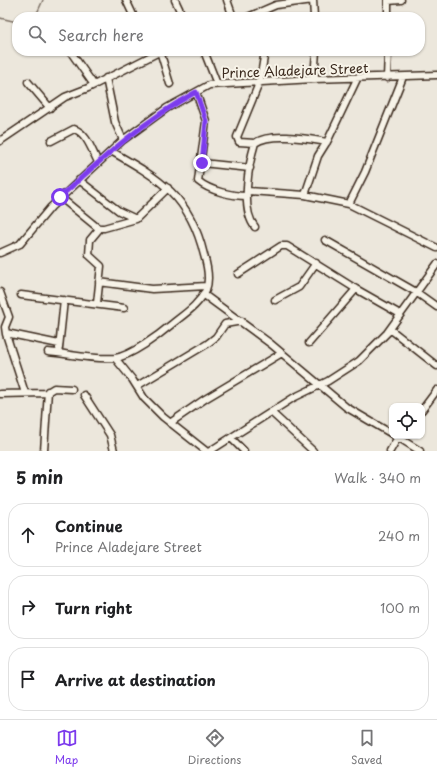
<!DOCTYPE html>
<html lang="en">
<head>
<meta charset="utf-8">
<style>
  :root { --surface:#fff; --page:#f6f6f6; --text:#202124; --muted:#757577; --line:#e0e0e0; --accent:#7c3aed }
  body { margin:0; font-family:"Playpen Sans",sans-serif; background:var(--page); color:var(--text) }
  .controls { position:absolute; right:12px; bottom:12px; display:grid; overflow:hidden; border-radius:8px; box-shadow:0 1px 3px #0004 }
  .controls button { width:36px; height:36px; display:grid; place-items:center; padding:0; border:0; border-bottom:1px solid var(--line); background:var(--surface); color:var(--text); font:20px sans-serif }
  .stop { position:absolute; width:12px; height:12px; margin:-9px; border:3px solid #7c3aed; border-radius:50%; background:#fff }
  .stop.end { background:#7c3aed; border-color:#fff; box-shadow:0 1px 4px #0008 }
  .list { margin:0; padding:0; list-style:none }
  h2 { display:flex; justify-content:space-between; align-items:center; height:52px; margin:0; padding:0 16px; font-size:17px }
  h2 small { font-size:13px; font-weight:400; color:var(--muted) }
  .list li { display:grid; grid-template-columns:26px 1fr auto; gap:12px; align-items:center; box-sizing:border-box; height:64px; margin:0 8px 8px; padding:0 8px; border:1px solid var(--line); border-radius:16px }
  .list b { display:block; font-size:15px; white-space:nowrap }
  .list p { margin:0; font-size:13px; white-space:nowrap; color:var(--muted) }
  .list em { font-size:13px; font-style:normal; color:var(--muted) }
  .icon { flex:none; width:22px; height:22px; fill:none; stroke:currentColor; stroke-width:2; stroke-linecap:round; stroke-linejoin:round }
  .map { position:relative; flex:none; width:437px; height:451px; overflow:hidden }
  .search { position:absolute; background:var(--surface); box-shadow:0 1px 3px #0004; left:12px; right:12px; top:12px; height:44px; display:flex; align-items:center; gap:10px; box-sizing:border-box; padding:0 14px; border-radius:16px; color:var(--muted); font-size:15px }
  .sheet { height:268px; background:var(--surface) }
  nav { display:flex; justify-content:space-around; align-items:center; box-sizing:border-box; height:56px; border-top:1px solid var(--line); background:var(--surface); font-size:11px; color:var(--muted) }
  nav a { display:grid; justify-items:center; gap:2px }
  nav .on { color:var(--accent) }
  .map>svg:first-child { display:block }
</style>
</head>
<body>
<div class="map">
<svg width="437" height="451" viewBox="0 0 437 451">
  <rect width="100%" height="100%" fill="#ece7dc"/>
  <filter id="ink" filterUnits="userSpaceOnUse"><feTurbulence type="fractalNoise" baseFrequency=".025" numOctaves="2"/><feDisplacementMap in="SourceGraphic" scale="8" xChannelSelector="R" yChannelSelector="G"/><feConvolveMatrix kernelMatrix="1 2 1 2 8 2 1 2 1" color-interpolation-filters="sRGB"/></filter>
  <g filter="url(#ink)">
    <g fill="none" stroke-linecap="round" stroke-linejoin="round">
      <path stroke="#7c7064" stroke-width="1.5" d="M 33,17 L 38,11 L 43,0
        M 0,18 L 17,22"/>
      <defs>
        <path id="minor" d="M 126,0 L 134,17
          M 175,0 L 183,17
          M 227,0 L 233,17
          M 313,0 L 314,17
          M 388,0 L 388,17
          M 388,1 L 401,0
          M 248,17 L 276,5 L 313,0
          M 70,51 L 94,85
          M 160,51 L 170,84
          M 204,51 L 217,84
          M 106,78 L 115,122 L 123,140
          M 387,78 L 388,51
          M 314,79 L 316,51
          M 28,82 L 50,108
          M 196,92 L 206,121 L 198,181 C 210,191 232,196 247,196
          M 0,141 L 65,97 L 88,88 L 161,51
          M 51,141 L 74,129 C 87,133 92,151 98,162
          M 255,143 L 239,142 L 237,137 L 260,81 L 265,51
          M 202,163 L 250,168
          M 79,180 L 119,211 L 136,219
          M 248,191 L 305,195 L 349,204 L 437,248
          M 305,195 L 318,156 L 328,140 L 357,79
          M 60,197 L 98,228 L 104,228 L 136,219 L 168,188
          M 349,204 L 365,172 L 403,77
          M 255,227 C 240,209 249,163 255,143 C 271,132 308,139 327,142
          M 325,240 L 416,292 L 437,307
          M 0,253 L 20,244 L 51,207 L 123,140 L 167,108 L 209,85 L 314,79 L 437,75
          M 238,274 L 281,246 L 287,246 L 356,289 L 400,314
          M 99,282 L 152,289 L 207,286
          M 0,292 L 9,317 L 5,327 L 6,334 L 25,393
          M 203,294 L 271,344 L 346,407 L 392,434
          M 21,295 L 124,308
          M 275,300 L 299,287 L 316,263
          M 97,303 L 101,266 L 89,255 L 90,240 L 100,228
          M 390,329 L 437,366
          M 6,333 L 59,344
          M 309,343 L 356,289
          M 59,348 L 64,300
          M 48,352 C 70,354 93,360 115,358 C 131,356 159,335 172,324 C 184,314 198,306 206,290 C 210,280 207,265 204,255 C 190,196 160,179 111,151
          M 115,358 L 132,379 L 144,398 L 163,417 L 206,451
          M 137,386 L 207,344 L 216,337 L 225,324 L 242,321
          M 0,394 L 46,393 L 54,388 L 72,389
          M 84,395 L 110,435 L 114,451
          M 422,410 L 437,390
          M 271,412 L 313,451
          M 170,423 L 205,399 L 282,353
          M 396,436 L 420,451
          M 231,438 L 244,451
          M 44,451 L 48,391
          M 210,451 L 293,398 L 328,381 L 359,361 L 387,333 L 437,264
          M 390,451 L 398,437"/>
      </defs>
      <use href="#minor" stroke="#3b2a1e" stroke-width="9"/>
      <use href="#minor" stroke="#f7f3e8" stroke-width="6"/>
    </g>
  </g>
  <g fill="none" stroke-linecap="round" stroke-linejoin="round" filter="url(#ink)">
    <path stroke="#7c3aed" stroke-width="5" d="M 60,197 C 103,158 144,120 196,92 L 206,121 L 202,163"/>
  </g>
  <g text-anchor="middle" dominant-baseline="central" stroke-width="4" stroke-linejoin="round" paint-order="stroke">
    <g font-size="13" fill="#3b2a1e" stroke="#f7f3e8">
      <text transform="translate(295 70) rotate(-2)">Prince Aladejare Street</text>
    </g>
  </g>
</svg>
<div class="controls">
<button><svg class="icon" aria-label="locate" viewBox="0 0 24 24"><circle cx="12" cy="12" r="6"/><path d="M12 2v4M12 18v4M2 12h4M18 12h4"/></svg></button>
</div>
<div class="stop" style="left:60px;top:197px"></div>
<div class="stop end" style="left:202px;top:163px"></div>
<div class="search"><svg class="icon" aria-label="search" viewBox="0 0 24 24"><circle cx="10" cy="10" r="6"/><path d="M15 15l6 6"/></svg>Search here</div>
</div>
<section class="sheet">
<h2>5 min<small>Walk · 340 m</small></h2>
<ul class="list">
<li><svg class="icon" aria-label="ahead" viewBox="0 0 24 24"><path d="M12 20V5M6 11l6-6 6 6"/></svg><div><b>Continue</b><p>Prince Aladejare Street</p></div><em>240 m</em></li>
<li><svg class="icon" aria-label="right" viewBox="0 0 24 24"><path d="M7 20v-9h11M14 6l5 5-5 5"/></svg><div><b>Turn right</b></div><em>100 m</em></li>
<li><svg class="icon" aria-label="arrive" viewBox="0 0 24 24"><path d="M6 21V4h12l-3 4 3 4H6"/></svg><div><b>Arrive at destination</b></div></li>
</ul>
</section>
<nav>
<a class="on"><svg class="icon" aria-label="map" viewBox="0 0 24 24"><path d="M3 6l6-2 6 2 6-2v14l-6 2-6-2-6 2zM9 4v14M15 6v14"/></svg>Map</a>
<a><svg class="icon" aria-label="directions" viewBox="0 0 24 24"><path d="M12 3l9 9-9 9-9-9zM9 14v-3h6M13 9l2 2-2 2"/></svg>Directions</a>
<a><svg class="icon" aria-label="saved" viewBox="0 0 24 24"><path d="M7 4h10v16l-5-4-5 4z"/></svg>Saved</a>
</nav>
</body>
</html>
